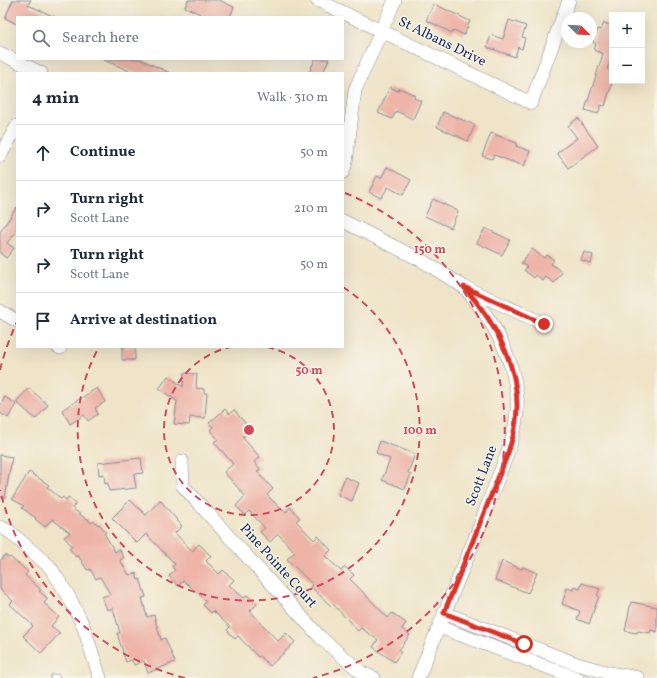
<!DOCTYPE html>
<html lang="en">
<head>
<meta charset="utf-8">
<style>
  :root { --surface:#fff; --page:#f2f2f3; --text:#1f2937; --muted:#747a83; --line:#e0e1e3 }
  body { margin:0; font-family:Vollkorn,serif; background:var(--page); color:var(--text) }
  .controls { position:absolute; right:12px; top:12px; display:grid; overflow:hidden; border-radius:0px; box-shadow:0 4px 16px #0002 }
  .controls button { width:36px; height:36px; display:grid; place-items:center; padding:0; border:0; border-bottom:1px solid var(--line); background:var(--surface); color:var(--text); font:20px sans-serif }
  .compass { position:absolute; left:561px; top:12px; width:36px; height:36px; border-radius:50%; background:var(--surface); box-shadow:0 4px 16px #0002; rotate:114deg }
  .stop { position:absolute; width:12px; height:12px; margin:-9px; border:3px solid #d93025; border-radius:50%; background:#fff }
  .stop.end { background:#d93025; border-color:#fff; box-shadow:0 1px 4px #0008 }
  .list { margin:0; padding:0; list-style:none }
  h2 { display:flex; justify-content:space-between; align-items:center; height:52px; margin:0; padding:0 16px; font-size:17px }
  h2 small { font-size:13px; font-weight:400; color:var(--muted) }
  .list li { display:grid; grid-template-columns:26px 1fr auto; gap:12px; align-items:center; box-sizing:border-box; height:56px; padding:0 16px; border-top:1px solid var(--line) }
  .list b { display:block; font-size:15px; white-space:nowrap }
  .list p { margin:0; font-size:13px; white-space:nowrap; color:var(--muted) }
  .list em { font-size:13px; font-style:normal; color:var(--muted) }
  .icon { flex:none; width:22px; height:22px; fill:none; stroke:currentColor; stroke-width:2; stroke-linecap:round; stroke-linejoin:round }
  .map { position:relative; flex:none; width:657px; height:678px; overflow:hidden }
  .search { position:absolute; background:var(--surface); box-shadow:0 4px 16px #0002; left:16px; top:16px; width:328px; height:44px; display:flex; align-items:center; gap:10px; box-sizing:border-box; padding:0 14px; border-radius:0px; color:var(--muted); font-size:15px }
  .panel { position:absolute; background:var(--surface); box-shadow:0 4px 16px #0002; left:16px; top:72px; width:328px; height:276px; border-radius:0px }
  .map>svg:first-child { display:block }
</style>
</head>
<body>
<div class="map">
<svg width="657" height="678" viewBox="0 0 657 678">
  <rect width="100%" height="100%" fill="#f7f3e8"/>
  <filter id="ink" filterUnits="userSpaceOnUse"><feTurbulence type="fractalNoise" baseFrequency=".025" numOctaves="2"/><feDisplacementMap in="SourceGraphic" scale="8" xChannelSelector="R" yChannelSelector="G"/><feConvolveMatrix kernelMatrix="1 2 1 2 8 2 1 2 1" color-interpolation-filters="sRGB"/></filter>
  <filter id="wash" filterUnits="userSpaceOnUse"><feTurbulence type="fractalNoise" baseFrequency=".012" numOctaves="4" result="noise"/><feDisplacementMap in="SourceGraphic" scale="16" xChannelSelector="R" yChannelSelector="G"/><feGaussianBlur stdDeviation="0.9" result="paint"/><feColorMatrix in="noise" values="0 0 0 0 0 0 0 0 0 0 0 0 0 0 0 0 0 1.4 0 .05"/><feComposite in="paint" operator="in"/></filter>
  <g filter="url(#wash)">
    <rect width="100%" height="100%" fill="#efe4c8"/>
    <g id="blocks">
      <path fill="#eeb4a8" d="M 13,0 L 31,0 L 28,5 L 55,17 L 17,17 L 17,24 L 5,18 Z
        M 188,0 L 219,0 L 234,7 L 230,17 L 207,17 L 185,7 Z
        M 434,4 L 470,21 L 464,35 L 454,30 L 452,33 L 426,20 Z
        M 509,20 L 526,26 L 522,37 L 525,38 L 522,49 L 518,47 L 515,57 L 487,47 L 491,35 L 503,39 Z
        M 604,23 L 612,26 L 612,57 L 607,69 L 612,71 L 612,83 L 605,106 L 601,105 L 598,114 L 585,110 L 603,54 L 594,50 L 596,44 L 593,42 L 598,29 L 601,30 Z
        M 102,59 L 140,59 L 170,73 L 134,73 Z
        M 315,59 L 329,59 L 323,73 L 309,73 Z
        M 390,87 L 398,91 L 399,88 L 415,95 L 414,98 L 421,101 L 413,119 L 396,111 L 392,119 L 378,113 Z
        M 443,112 L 475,125 L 468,141 L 437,127 Z
        M 578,118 L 598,146 L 568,168 L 557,153 L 577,138 L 568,126 Z
        M 491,133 L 517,143 L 516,146 L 530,151 L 524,166 L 494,155 L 492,159 L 482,156 Z
        M 387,167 L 411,180 L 403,195 L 388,187 L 381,198 L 369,192 L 377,176 L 381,178 Z
        M 433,199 L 458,211 L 451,228 L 425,216 Z
        M 17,207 L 17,231 L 7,243 L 14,248 L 6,258 L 0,253 L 0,232 Z
        M 485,228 L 510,240 L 502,255 L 477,243 Z
        M 532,249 L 544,258 L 547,255 L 554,260 L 551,264 L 562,272 L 554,283 L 546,277 L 543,281 L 536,275 L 534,278 L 524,270 L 527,267 L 521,263 Z
        M 584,252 L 593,255 L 591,263 L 581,260 Z
        M 122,347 L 135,347 L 135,360 L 122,360 Z
        M 184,373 L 197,374 L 196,388 L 204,389 L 204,393 L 207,393 L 205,418 L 190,417 L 189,425 L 174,424 L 177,401 L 159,389 L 168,376 L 183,387 Z
        M 29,388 L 48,405 L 36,419 L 16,402 Z
        M 97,388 L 105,402 L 95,408 L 98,414 L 88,421 L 84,415 L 70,424 L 62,410 Z
        M 5,397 L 16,404 L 8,418 L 0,413 L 0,406 Z
        M 225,409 L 229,414 L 234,410 L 251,430 L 242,437 L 260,457 L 254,462 L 260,469 L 257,472 L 273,489 L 267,495 L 283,511 L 284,510 L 286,512 L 290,507 L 300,518 L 296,521 L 314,540 L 318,536 L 331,550 L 325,556 L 341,571 L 345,567 L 354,575 L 350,579 L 388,618 L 392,613 L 406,623 L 402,629 L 410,635 L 399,650 L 401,652 L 394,662 L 373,647 L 378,640 L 361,628 L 358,631 L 333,604 L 331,606 L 311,587 L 313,585 L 287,559 L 295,552 L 278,534 L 270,542 L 260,532 L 265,528 L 249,511 L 245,515 L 236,506 L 245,496 L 224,472 L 233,464 L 214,442 L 218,439 L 210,430 L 213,427 L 209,423 Z
        M 380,441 L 415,454 L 408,473 L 411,474 L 405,489 L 382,480 L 390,459 L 376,453 Z
        M 0,455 L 12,457 L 5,498 L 0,498 Z
        M 141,458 L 143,473 L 134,474 L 136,488 L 109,491 L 108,483 L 105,484 L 104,474 L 99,475 L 98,463 Z
        M 29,472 L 49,485 L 47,487 L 61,499 L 63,497 L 66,500 L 68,497 L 76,504 L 72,508 L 86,519 L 87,518 L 91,523 L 94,521 L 98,525 L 99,524 L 106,532 L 104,533 L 115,552 L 119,549 L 124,558 L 120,560 L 129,575 L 136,573 L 138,580 L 140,579 L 146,597 L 142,598 L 147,617 L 154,615 L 161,640 L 165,638 L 175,662 L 148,673 L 144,661 L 134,665 L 132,660 L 126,662 L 117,633 L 120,633 L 113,608 L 107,610 L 102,597 L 110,594 L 100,577 L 96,579 L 90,569 L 87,570 L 78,555 L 76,557 L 69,548 L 72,546 L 64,537 L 70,533 L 52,519 L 45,527 L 35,519 L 36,518 L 22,508 L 24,506 L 12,499 Z
        M 345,477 L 359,483 L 352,501 L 338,495 Z
        M 130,500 L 146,515 L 160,500 L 182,526 L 175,533 L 192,551 L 199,544 L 211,556 L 206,561 L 219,574 L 223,570 L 234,580 L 229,585 L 244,598 L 247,595 L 257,604 L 250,611 L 261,623 L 278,641 L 286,633 L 295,642 L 270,666 L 260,656 L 258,657 L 238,636 L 235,639 L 227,630 L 230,627 L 213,611 L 211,613 L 203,605 L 206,601 L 190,586 L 183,581 L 178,586 L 169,576 L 175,570 L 172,567 L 175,564 L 146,534 L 137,543 L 112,518 Z
        M 5,555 L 9,558 L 10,557 L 18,564 L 18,563 L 28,572 L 25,575 L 41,590 L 39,591 L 48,599 L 44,603 L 59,617 L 51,626 L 60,633 L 41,653 L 23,636 L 33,626 L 10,604 L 13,601 L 0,589 L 0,561 Z
        M 502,561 L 522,569 L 523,567 L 537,573 L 528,593 L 495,580 Z
        M 582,583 L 600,589 L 597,595 L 599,596 L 589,624 L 577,619 L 580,611 L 562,604 L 567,588 L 573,590 L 574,587 L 580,589 Z
        M 631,602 L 657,607 L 657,632 L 651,630 L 650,633 L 638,631 L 637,633 L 625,631 Z"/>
    </g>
  </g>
  <g filter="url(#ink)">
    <use href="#blocks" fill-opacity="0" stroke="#858a93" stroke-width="1"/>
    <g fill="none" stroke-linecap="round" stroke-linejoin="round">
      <defs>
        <path id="service" d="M 54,678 L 56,678"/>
        <path id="minor" d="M 317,0 L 531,103 L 569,0
          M 0,53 L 41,73
          M 0,156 L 17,126
          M 343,172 L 346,163 L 355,90 L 395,0
          M 343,221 L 421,260 L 464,287 L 544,324
          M 0,311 L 17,321
          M 58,347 L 60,348
          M 182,461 L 183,486 L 321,638 L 362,673 L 374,678
          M 0,527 L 10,532 L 50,567 L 68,595 L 83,625 L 100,678
          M 444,613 L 577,664 L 609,673 L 638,678
          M 439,627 L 577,678
          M 418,678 C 437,631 456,584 475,538 C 483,518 490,498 498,478 C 508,452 519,426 517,397 C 513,355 491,317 464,287"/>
      </defs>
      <use href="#service" stroke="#858a93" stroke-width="8"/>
      <use href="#minor" stroke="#858a93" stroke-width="14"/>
      <use href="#service" stroke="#fff" stroke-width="7"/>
      <use href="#minor" stroke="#fff" stroke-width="13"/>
    </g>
  </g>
  <g fill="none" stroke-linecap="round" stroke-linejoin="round" filter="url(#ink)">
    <path stroke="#d93025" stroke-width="5" d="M 524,644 L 444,613 L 508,453 C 510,445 514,436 515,427 C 525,375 497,324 464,287 L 544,324"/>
  </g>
  <g fill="none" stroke="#d1495b" stroke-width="2" stroke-dasharray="7 5">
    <path d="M267 347A85 85 0 1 1 231 347"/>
    <path d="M343 287A171 171 0 1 1 99 347"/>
    <path d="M185 678A256 256 0 0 1 0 490M0 370A256 256 0 0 1 17 322M345 193A256 256 0 0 1 313 678"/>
  </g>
  <g text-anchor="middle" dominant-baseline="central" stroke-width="3" stroke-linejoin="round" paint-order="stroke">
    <g font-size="14" fill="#1b2f5e" stroke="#f7f3e8">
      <text transform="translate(442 42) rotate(26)">St Albans Drive</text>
      <text transform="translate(482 476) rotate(-69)">Scott Lane</text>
      <text transform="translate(278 566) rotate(48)">Pine Pointe Court</text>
    </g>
  </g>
  <circle cx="249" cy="430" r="6" fill="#d1495b" stroke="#f7f3e8" stroke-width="2"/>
  <g font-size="12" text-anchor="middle" font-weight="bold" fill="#d1495b" stroke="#f7f3e8" stroke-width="3" stroke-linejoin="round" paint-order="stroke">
    <text x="430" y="253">150 m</text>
    <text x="309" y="374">50 m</text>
    <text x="420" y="434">100 m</text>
  </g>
</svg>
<div class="controls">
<button>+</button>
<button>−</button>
</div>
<svg class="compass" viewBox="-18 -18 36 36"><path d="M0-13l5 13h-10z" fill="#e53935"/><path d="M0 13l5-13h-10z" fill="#747a83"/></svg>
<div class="stop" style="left:524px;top:644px"></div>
<div class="stop end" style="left:544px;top:324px"></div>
<div class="search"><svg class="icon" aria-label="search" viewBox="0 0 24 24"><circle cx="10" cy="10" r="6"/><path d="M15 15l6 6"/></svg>Search here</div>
<section class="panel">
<h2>4 min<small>Walk · 310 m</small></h2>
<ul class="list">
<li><svg class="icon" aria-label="ahead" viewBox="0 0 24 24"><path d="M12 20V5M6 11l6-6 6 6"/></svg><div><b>Continue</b></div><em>50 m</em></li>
<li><svg class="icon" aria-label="right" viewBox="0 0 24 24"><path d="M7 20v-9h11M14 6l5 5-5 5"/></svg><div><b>Turn right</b><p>Scott Lane</p></div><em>210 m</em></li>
<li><svg class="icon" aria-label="right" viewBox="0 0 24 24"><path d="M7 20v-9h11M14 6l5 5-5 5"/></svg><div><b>Turn right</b><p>Scott Lane</p></div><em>50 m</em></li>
<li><svg class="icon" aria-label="arrive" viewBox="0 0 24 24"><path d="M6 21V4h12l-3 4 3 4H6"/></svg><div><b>Arrive at destination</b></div></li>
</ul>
</section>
</div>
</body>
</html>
